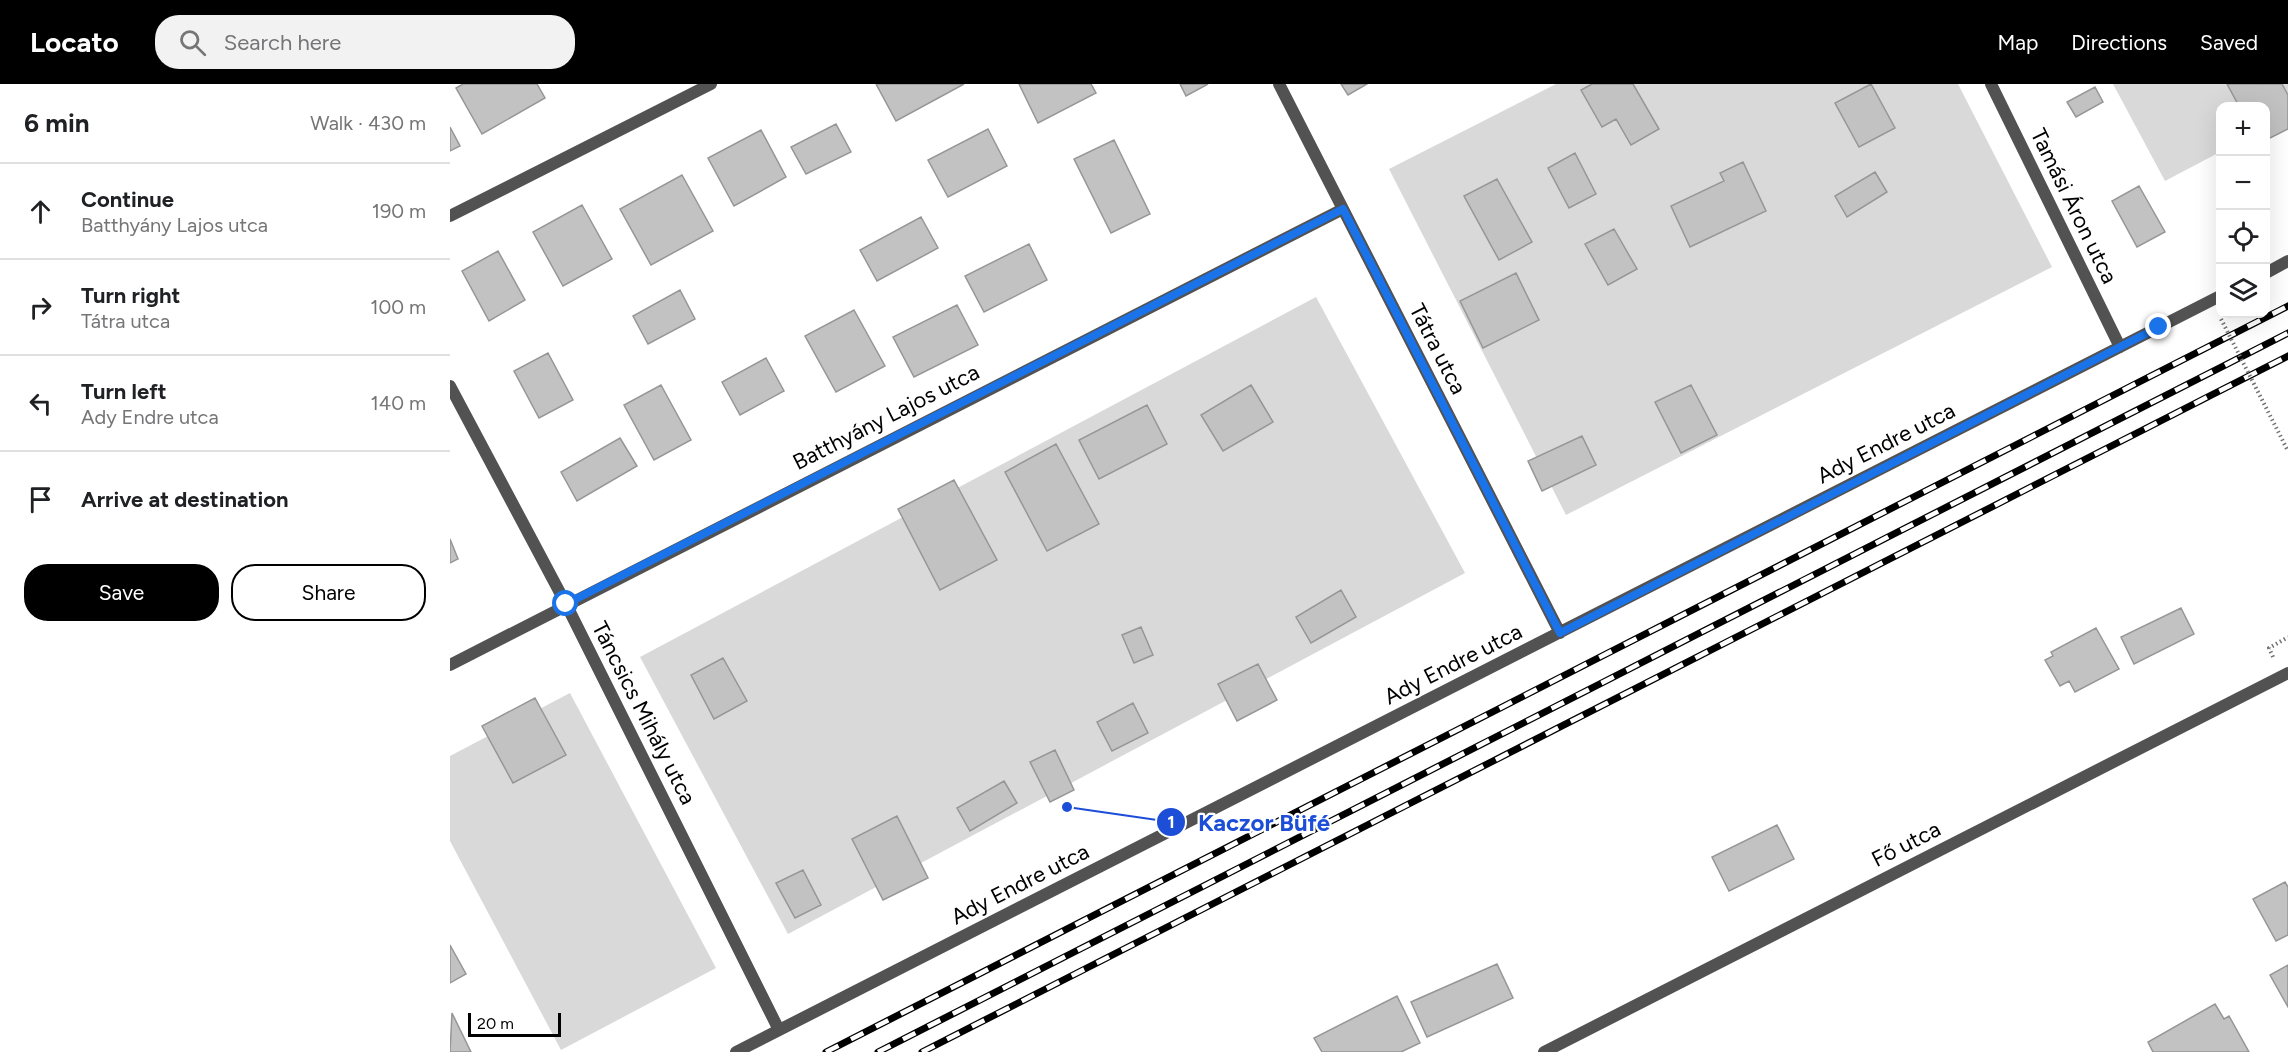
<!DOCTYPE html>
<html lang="en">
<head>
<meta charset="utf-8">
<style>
  :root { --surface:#fff; --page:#f2f2f2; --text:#202124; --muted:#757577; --line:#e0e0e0; --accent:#000 }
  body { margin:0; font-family:Figtree,sans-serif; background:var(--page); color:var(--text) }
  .controls { position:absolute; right:18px; top:18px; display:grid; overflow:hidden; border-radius:12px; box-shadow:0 6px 24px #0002 }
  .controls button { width:54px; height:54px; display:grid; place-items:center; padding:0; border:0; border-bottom:2px solid var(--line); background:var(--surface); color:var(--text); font:30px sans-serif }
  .scale { position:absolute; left:18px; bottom:15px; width:93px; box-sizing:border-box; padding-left:6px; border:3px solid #000; border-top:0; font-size:16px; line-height:21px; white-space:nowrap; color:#000; -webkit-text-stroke:4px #fff; paint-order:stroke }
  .stop { position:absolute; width:18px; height:18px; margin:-14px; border:4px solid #1a73e8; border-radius:50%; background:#fff }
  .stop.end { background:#1a73e8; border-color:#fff; box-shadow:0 2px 6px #0008 }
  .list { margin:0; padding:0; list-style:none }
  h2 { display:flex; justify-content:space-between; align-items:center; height:78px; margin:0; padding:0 24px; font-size:26px }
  h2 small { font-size:20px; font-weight:400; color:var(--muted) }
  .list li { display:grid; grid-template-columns:39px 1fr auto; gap:18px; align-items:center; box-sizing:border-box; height:96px; padding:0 24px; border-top:2px solid var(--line) }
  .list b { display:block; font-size:22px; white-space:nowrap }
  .list p { margin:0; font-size:20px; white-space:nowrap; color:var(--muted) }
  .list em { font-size:20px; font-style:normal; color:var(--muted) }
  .actions { display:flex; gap:12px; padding:18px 24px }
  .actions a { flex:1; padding:14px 0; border:2px solid var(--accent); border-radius:24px; text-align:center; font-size:21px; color:var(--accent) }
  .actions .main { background:var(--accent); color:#fff }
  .icon { flex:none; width:33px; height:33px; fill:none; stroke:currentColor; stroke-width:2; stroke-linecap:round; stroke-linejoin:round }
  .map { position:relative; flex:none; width:1838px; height:968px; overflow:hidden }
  header { display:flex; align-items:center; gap:36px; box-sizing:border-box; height:84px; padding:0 30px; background:var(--accent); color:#fff }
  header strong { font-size:28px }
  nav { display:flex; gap:33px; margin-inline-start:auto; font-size:21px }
  .search { width:420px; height:54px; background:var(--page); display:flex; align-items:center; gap:15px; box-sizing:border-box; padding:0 21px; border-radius:24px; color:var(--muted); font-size:22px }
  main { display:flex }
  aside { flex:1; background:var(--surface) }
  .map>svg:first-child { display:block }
</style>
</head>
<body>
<header>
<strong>Locato</strong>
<div class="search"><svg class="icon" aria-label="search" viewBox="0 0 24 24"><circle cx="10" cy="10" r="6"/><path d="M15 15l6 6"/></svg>Search here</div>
<nav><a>Map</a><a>Directions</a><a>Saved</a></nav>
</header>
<main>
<aside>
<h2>6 min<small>Walk · 430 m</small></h2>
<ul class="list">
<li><svg class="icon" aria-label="ahead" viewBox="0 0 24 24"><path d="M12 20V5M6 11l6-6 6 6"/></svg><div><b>Continue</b><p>Batthyány Lajos utca</p></div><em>190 m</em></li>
<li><svg class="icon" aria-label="right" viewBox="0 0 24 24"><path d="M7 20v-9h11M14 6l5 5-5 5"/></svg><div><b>Turn right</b><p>Tátra utca</p></div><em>100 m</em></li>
<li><svg class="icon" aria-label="left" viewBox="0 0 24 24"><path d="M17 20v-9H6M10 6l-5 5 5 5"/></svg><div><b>Turn left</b><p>Ady Endre utca</p></div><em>140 m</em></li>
<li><svg class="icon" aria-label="arrive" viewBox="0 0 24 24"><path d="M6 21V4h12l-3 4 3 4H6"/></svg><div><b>Arrive at destination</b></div></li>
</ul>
<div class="actions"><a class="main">Save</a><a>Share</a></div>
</aside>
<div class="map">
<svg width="1838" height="968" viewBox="0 0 1838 968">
  <rect width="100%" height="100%" fill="#fff"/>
  <path fill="#d9d9d9" d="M 1106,0 L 1508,0 L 1602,183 L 1116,431 L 939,85 Z
    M 1663,0 L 1838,0 L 1838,32 L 1816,44 L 1816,22 L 1770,22 L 1770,68 L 1715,97 Z
    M 866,213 L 1015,489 L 338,850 L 190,573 Z
    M 120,609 L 266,884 L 111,966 L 0,757 L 0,672 Z"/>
  <path fill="#c2c2c2" stroke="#969696" stroke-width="1.5" d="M 13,0 L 87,0 L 95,14 L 32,50 L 6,4 Z
    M 426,0 L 514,0 L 446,37 Z
    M 569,0 L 641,0 L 646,9 L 588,39 Z
    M 730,0 L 758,0 L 736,12 Z
    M 891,0 L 917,0 L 898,11 Z
    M 1142,0 L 1183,0 L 1209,45 L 1181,61 L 1166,35 L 1152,43 L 1131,6 Z
    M 1421,0 L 1445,44 L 1409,63 L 1385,19 Z
    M 1777,0 L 1832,0 L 1838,11 L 1838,45 L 1816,56 L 1816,22 L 1789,22 Z
    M 1645,3 L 1653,18 L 1626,33 L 1617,18 Z
    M 386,40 L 401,68 L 356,90 L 341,63 Z
    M 0,43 L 10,62 L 0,67 Z
    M 538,45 L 557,82 L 498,113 L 478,76 Z
    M 311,46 L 336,93 L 284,122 L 258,74 Z
    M 664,56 L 700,130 L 661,149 L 624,75 Z
    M 1125,69 L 1146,110 L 1119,124 L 1098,84 Z
    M 1293,78 L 1316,127 L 1240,163 L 1221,122 L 1274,97 L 1270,89 Z
    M 1425,88 L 1437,108 L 1397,133 L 1385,112 Z
    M 232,91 L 263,147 L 201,181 L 170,125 Z
    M 1047,95 L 1082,158 L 1049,176 L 1014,112 Z
    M 1689,102 L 1715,148 L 1687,163 L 1662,117 Z
    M 132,121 L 162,175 L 113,202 L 83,148 Z
    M 471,133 L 488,164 L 427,197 L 410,166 Z
    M 1164,145 L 1187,185 L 1158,201 L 1135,160 Z
    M 579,160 L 597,196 L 534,228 L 515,192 Z
    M 48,167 L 75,216 L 39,237 L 12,187 Z
    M 1066,189 L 1089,236 L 1033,264 L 1010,217 Z
    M 230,206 L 245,235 L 198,260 L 183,232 Z
    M 507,221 L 528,261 L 464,293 L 443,253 Z
    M 404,226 L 435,282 L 386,308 L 355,252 Z
    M 98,269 L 123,316 L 89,334 L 64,287 Z
    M 316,274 L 334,307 L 290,331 L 272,298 Z
    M 211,301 L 241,356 L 204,376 L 174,321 Z
    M 801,301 L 823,338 L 773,367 L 751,331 Z
    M 1241,301 L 1267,351 L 1231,369 L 1205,318 Z
    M 697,321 L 717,360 L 649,395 L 629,356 Z
    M 1132,352 L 1146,381 L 1092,407 L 1078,377 Z
    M 170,354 L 187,382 L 127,417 L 111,388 Z
    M 606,360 L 649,440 L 597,467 L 555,388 Z
    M 504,396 L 547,476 L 490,506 L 448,425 Z
    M 0,455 L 8,475 L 0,479 Z
    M 891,506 L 906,533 L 861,559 L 846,533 Z
    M 1731,524 L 1744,550 L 1684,580 L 1671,553 Z
    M 691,543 L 703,571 L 684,579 L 672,551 Z
    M 1646,544 L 1669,585 L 1625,608 L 1619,597 L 1610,602 L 1595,576 L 1603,572 L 1601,568 Z
    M 273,574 L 297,617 L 264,635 L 241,591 Z
    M 808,580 L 827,616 L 787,637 L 768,600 Z
    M 85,614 L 116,671 L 63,699 L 32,642 Z
    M 683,619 L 698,649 L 662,667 L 647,638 Z
    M 605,666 L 624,706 L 600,718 L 580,678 Z
    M 554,697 L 567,719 L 520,747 L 507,724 Z
    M 447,732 L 478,794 L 433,816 L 402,755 Z
    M 1327,741 L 1344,775 L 1279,807 L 1262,773 Z
    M 353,786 L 371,821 L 345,834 L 326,799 Z
    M 1835,798 L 1838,803 L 1838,851 L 1826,857 L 1803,815 Z
    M 0,861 L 16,890 L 0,899 Z
    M 1047,880 L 1063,914 L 977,953 L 961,918 Z
    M 1838,881 L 1838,923 L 1820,891 Z
    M 947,912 L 970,959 L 951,968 L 872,968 L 864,954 Z
    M 1765,920 L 1774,935 L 1779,932 L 1799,968 L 1703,968 L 1698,958 Z
    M 2,929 L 21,968 L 0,968 Z"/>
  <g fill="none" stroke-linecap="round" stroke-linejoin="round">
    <path stroke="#747474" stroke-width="4" stroke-dasharray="1.5 3" stroke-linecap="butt" d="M 1823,573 L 1819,564 L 1838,553"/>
    <path stroke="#525252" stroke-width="12" d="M 829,0 L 1110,549
      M 1541,0 L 1670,263
      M 0,132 L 261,0
      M 1816,189 L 1838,177
      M 0,302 L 116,520 L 329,946
      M 0,581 L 893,125
      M 286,968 L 1770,212
      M 1094,968 L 1838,589"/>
    <defs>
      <path id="rail" d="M 376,968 L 1838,222
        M 428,968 L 1838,249
        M 472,968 L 1838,272"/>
    </defs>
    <use href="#rail" stroke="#000" stroke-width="7"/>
    <use href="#rail" stroke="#fff" stroke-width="4.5" stroke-dasharray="14" stroke-linecap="butt"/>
    <path stroke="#747474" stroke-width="4" stroke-dasharray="1.5 3" stroke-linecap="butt" d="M 1771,235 L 1838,367"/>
  </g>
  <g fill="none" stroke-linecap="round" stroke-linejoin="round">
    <path stroke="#1a73e8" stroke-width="8" d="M 116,520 L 893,125 L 1110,549 L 1709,243"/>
  </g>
  <g text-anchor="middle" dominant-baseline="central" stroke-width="4.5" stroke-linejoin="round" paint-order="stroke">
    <g font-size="22" fill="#000" stroke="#fff">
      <text transform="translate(1624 122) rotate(64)">Tamási Áron utca</text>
      <text transform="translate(988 265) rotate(63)">Tátra utca</text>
      <text transform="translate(436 333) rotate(-27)">Batthyány Lajos utca</text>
      <text transform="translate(1436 359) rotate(-27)">Ady Endre utca</text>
      <text transform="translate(1003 580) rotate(-27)">Ady Endre utca</text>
      <text transform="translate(194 629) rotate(63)">Táncsics Mihály utca</text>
      <text transform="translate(1456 760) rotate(-27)">Fő utca</text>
      <text transform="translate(570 800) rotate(-27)">Ady Endre utca</text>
    </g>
  </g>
  <path fill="none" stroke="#1d4ed8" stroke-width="2" d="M617 723L721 738"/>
  <g fill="#1d4ed8" stroke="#fff" stroke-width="2">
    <circle cx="617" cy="723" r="6"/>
    <circle cx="721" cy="738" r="15"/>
  </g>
  <g font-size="18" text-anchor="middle" font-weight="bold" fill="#fff">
    <text x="721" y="744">1</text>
  </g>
  <g font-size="24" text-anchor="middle" font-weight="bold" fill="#1d4ed8" stroke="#fff" stroke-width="4.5" stroke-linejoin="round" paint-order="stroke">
    <text x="814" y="747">Kaczor Büfé</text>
  </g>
</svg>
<div class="controls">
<button>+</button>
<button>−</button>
<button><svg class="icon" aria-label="locate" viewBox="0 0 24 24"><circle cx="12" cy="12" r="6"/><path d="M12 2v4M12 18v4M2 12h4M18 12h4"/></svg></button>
<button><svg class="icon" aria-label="layers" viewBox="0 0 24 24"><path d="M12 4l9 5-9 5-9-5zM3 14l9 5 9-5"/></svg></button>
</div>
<div class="scale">20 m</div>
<div class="stop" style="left:116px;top:520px"></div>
<div class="stop end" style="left:1709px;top:243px"></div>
</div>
</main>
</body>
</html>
